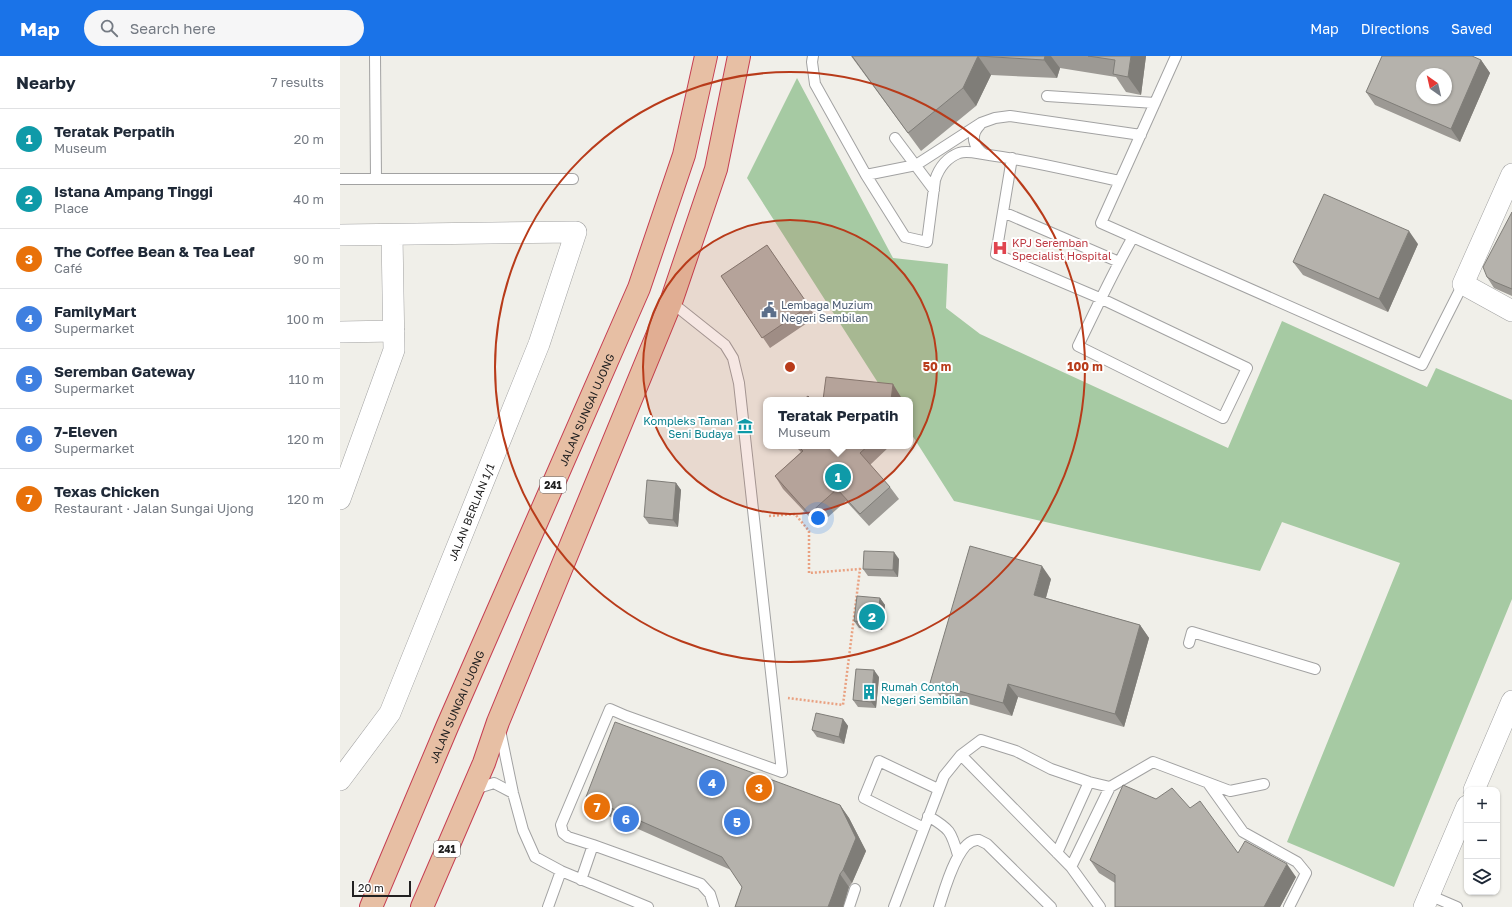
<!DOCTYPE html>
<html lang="en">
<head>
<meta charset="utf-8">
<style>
  :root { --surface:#fff; --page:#f6f6f7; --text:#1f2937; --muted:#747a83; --line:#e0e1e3; --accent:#1a73e8 }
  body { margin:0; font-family:"Golos Text",sans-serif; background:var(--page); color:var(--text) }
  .controls { position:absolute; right:12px; bottom:12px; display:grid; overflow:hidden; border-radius:8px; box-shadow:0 1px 3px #0004 }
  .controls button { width:36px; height:36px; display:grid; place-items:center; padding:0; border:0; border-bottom:1px solid var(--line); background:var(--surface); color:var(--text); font:20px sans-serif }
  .compass { position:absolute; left:1076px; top:12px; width:36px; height:36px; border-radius:50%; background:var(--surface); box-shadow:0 1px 3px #0004; rotate:326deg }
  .scale { position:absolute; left:12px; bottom:10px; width:59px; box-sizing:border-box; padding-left:4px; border:2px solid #212121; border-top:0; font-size:11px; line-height:14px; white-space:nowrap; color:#212121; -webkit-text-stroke:3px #fff; paint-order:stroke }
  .you { position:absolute; left:478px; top:462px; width:14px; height:14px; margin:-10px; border:3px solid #fff; border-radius:50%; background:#1a73e8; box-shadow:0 0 0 6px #1a73e833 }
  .badge { display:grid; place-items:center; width:26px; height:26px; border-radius:50%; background:var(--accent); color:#fff; font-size:13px; font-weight:700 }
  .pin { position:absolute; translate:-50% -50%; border:2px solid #fff; box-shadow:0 1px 4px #0006 }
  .popup { position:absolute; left:423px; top:341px; width:150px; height:52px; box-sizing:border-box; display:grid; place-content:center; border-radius:8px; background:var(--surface); filter:drop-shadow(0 1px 3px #0005); font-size:13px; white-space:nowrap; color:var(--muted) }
  .popup b { font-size:15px; color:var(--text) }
  .popup::after { content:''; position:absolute; left:50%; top:100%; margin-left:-8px; border:8px solid transparent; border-top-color:var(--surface) }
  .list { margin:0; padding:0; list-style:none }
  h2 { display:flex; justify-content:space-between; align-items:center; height:52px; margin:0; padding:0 16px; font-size:17px }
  h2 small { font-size:13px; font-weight:400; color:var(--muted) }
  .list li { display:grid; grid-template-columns:26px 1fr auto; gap:12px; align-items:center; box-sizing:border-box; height:60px; padding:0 16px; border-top:1px solid var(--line) }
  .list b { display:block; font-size:15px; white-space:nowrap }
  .list p { margin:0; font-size:13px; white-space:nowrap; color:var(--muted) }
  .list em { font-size:13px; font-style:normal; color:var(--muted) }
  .icon { flex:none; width:22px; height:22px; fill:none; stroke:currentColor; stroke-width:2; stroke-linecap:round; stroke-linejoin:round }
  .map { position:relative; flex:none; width:1172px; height:851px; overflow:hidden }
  header { display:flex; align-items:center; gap:24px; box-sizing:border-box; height:56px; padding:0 20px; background:var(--accent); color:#fff }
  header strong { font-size:19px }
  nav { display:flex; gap:22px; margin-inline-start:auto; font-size:14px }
  .search { width:280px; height:36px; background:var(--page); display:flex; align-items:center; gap:10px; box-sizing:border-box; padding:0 14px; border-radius:22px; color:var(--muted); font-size:15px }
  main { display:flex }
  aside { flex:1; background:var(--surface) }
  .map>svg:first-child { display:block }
</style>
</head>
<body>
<header>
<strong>Map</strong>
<div class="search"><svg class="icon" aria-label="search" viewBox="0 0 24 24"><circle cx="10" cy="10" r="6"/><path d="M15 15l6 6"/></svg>Search here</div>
<nav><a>Map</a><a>Directions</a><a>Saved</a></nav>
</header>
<main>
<aside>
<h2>Nearby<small>7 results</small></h2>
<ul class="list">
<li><span class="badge" style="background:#0f9aa8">1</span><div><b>Teratak Perpatih</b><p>Museum</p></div><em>20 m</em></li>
<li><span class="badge" style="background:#0f9aa8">2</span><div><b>Istana Ampang Tinggi</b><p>Place</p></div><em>40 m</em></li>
<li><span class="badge" style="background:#e8710a">3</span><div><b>The Coffee Bean &amp; Tea Leaf</b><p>Café</p></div><em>90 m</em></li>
<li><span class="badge" style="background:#3f7fe0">4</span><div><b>FamilyMart</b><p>Supermarket</p></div><em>100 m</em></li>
<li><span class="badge" style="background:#3f7fe0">5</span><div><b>Seremban Gateway</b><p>Supermarket</p></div><em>110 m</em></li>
<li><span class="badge" style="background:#3f7fe0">6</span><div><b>7-Eleven</b><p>Supermarket</p></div><em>120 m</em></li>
<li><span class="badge" style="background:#e8710a">7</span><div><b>Texas Chicken</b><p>Restaurant · Jalan Sungai Ujong</p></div><em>120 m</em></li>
</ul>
</aside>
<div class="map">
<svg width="1172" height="851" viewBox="0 0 1172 851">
  <rect width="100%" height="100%" fill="#f0efe9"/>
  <path fill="#a6caa3" d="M 457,22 L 553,202 L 608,208 L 606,252 L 640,278 L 888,392 L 942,265 L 1087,331 L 1096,312 L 1172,344 L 1172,543 L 1054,831 L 947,786 L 1060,507 L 942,466 L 920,515 L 614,445 L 570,376 L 570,344 L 549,344 L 407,122 Z"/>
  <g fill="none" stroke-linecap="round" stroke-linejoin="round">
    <defs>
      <path id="service" d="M 35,0 L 36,123
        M 473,0 L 472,6 L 475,28 L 526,119 L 565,181 L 587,186 L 595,124 C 599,112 606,102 619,97 C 629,94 638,98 649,99 C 693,105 736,116 779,125
        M 836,0 L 761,167 L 1082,309 L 1123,228
        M 707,40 L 815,47
        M 640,69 C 630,79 633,91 644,98
        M 555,82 L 594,134
        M 672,102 L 656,198 L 762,243 L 907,312 L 883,362 L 738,290 C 756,253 773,216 793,181
        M 526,119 L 576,109 L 641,67 L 655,62 L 670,60 L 801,79
        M 0,123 L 233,123
        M 663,156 L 779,206
        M 331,246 L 385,289 L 393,302 L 399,327 L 442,716 L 286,660 L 270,653 L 221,769 L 223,777 L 228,781 L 253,789 L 361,828 L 370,838 L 374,851
        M 849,587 L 852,576 L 975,613
        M 160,674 L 173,737 L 183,774 L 195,801 L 221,815 L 308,851
        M 621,699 L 731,811 L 770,731
        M 868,727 L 903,776 L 957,806 L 966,817 L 949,851
        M 135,733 L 154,727 L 173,737
        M 588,760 C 610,773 611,775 618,799
        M 584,772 L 524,742 L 539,705 L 598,733
        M 717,797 L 749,726
        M 731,811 L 760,851
        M 241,824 L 253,789
        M 1089,839 L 1117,851
        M 208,851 L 221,815
        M 509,851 L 515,833
        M 554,851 L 604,720 L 621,699 L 641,684 L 676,695 L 711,713 L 749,726 L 770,731 L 813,706 L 890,735 L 924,728
        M 599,851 C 604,836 618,781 639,784 C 641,785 645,787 647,788 L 711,851"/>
      <path id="minor" d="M 1172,118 L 1123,228 L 1172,255
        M 0,179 L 236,176 L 199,288 L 50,657 L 0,724
        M 0,276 L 54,275
        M 0,443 L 54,294 L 52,179
        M 1134,734 L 1172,645
        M 1084,851 L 1127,750"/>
      <g id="trunk">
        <path id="s1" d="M 31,851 L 107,671 L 299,232 L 344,99 L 366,0"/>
        <path d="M 82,851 L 144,707 L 158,666 L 331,246 L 376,113 L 399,0"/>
      </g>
    </defs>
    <use href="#service" stroke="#a2a2a2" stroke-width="12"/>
    <use href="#minor" stroke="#a2a2a2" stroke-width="22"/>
    <use href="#trunk" stroke="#c53e51" stroke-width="24"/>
    <path stroke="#e9a181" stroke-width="2.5" stroke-dasharray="2 2" stroke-linecap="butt" d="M 429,460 L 455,458 L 469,475 L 469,517 L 520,513 L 503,649 L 448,642"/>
    <use href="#service" stroke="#fff" stroke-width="10"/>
    <use href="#minor" stroke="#fff" stroke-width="21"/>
    <use href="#trunk" stroke="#e7bfa4" stroke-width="22"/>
  </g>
  <path fill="#9c9994" d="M 511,0 L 806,0 L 801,39 L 786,36 L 776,21 L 720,12 L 717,22 L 651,19 L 636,50 L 581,95 Z
    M 1141,4 L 1150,17 L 1120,86 L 1035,49 L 1026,36 Z
    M 1172,156 L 1172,240 L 1154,232 L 1147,221 Z
    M 1078,188 L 1048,256 L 963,219 L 953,206 Z
    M 427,189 L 476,261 L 430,292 L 381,220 Z
    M 455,390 L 550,390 L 530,409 L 550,431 L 559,443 L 529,470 L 506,445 L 478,470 L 443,433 L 435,420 L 461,396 Z
    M 336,427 L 341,434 L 338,471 L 309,468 L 304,461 Z
    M 559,503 L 558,521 L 528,520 L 523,513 Z
    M 711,523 L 706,542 L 800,569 L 809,582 L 784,671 L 678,641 L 672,660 L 600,640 L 590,627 Z
    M 540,542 L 545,549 L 542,574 L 519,572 L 514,565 Z
    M 539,621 L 536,652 L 518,651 L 513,644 Z
    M 503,663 L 508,670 L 504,688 L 477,681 L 472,674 Z
    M 246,741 L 500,749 L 509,762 L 526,795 L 512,827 L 509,831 L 503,851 L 395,851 L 402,831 L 391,814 L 255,754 Z
    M 816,743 L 850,752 L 898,797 L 956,821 L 940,851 L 775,851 L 775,827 L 759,817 L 750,804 Z"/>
  <path fill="#7f7d78" d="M 638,0 L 651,19 L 636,50 L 623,32 Z
    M 705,0 L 711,0 L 720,12 L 717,22 L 704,4 Z
    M 791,0 L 806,0 L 801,39 L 788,21 Z
    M 1141,4 L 1150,17 L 1120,86 L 1111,73 Z
    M 1069,175 L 1078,188 L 1048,256 L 1039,243 Z
    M 553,328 L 561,341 L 561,344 L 551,344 Z
    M 336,427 L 341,434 L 338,471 L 333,464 Z
    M 554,496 L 559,503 L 558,521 L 553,514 Z
    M 702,510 L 711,523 L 703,552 L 694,539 Z
    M 540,542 L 545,549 L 542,574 L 537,567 Z
    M 800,569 L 809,582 L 784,671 L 775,658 Z
    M 534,614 L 539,621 L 536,652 L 531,646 Z
    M 668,628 L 678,641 L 672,660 L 663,647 Z
    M 503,663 L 508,670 L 504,688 L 499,681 Z
    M 500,749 L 509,762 L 526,795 L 512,827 L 503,814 Z
    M 947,808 L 956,821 L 940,851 L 924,851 Z
    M 500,818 L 509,831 L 503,851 L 488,851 Z"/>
  <path fill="#b5b2ac" stroke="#7f7d78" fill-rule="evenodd" d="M 512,0 L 705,0 L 704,4 L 638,0 L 623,32 L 568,77 Z
    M 748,0 L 791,0 L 788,21 L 773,18 L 775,4 Z
    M 1042,0 L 1132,0 L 1141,4 L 1111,73 L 1026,36 ZM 1082,18 L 1106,18 L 1106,42 L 1082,42 Z
    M 984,138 L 1069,175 L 1039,243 L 953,206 Z
    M 1172,156 L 1172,233 L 1155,226 L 1147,221 L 1143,211 Z
    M 427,189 L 469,250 L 422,282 L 381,220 Z
    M 486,321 L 553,328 L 551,344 L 483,344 Z
    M 468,340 L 472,344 L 463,344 Z
    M 458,390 L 528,390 L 520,397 L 550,431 L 520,458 L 497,433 L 469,458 L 435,420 L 463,395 Z
    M 307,424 L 336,427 L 333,464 L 304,461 Z
    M 630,490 L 702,510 L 694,539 L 800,569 L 775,658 L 668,628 L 663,647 L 590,627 Z
    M 524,495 L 554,496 L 553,514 L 523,513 Z
    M 517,540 L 540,542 L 537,567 L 514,565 Z
    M 516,613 L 534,614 L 531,646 L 513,644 Z
    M 476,657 L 503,663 L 499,681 L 472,674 Z
    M 275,666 L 500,749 L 516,782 L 503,814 L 500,818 L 493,838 L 488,851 L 395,851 L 402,831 L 382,801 L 246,741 Z
    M 783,729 L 816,743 L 832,732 L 850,752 L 860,745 L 898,797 L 905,785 L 947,808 L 924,851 L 775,851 L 775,819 L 750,804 Z"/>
  <circle cx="450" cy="311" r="147" fill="#b83b1a" fill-opacity=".12"/>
  <g fill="none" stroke="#b83b1a" stroke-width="2">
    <circle cx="450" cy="311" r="147"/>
    <circle cx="450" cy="311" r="295"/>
  </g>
  <defs>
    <symbol id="hospital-bare" viewBox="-9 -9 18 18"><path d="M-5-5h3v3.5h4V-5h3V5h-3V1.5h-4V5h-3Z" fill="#e0444e" stroke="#fff" stroke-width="2.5" paint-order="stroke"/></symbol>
    <symbol id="civic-bare" viewBox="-9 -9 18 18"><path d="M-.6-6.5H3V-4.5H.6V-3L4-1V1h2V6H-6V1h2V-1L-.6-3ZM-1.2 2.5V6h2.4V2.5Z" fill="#5c6f8a" stroke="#fff" stroke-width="2.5" paint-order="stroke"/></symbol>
    <symbol id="museum-bare" viewBox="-9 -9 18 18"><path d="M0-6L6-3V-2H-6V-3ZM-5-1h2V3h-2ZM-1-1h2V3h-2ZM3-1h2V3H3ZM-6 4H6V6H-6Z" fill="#0f9aa8" stroke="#fff" stroke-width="2.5" paint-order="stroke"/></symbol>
    <symbol id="building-bare" viewBox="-9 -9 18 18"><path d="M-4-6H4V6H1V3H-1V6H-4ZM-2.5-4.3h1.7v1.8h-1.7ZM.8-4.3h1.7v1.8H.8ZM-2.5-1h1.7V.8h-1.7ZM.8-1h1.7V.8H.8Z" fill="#0f9aa8" stroke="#fff" stroke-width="2.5" paint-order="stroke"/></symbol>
  </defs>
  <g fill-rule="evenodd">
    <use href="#hospital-bare" x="649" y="181" width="22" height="22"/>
    <use href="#civic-bare" x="418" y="243" width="22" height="22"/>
    <use href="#museum-bare" x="394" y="359" width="22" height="22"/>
    <use href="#building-bare" x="518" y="625" width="22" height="22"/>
  </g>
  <g text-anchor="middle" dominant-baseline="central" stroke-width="4" stroke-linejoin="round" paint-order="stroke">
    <g fill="#fff" stroke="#646464" stroke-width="1">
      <rect x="200" y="421" width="26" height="16" rx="3"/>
      <rect x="94" y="785" width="26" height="16" rx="3"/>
    </g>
    <g font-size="10" font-weight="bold" fill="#212121">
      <text x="213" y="429">241</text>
      <text x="107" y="793">241</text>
    </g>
    <g font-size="11" fill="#be3a42" stroke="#fff" text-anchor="start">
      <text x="672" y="186">KPJ Seremban<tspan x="672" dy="13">Specialist Hospital</tspan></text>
    </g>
    <g font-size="11" fill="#4e5e75" stroke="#fff" text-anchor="start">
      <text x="441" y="248">Lembaga Muzium<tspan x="441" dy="13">Negeri Sembilan</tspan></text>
    </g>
    <g font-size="11" fill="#212121" stroke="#fff">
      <text stroke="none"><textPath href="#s1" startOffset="542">JALAN SUNGAI UJONG</textPath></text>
      <text transform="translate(131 456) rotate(-68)">JALAN BERLIAN 1/1</text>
      <text stroke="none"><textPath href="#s1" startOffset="218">JALAN SUNGAI UJONG</textPath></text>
    </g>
    <g font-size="11" fill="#0d838f" stroke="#fff" text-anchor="end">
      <text x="393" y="364">Kompleks Taman<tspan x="393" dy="13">Seni Budaya</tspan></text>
      <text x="541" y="630" text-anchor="start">Rumah Contoh<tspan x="541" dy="13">Negeri Sembilan</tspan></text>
    </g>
  </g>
  <circle cx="450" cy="311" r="6" fill="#b83b1a" stroke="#fff" stroke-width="2"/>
  <g font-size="12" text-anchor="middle" font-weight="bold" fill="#b83b1a" stroke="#fff" stroke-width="4" stroke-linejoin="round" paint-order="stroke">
    <text x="597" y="315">50 m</text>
    <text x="745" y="315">100 m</text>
  </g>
</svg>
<div class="controls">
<button>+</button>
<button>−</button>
<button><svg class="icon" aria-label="layers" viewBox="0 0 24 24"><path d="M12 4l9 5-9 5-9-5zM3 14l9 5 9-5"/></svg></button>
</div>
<svg class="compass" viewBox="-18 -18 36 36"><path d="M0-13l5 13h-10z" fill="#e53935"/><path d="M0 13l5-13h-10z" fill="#747a83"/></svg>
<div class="scale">20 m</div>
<div class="you"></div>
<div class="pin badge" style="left:498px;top:421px;background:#0f9aa8">1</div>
<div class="popup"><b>Teratak Perpatih</b>Museum</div>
<div class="pin badge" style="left:532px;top:561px;background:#0f9aa8">2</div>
<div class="pin badge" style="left:419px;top:732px;background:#e8710a">3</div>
<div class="pin badge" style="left:372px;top:727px;background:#3f7fe0">4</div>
<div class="pin badge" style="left:397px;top:766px;background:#3f7fe0">5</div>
<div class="pin badge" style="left:286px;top:763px;background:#3f7fe0">6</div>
<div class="pin badge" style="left:257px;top:751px;background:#e8710a">7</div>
</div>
</main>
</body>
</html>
